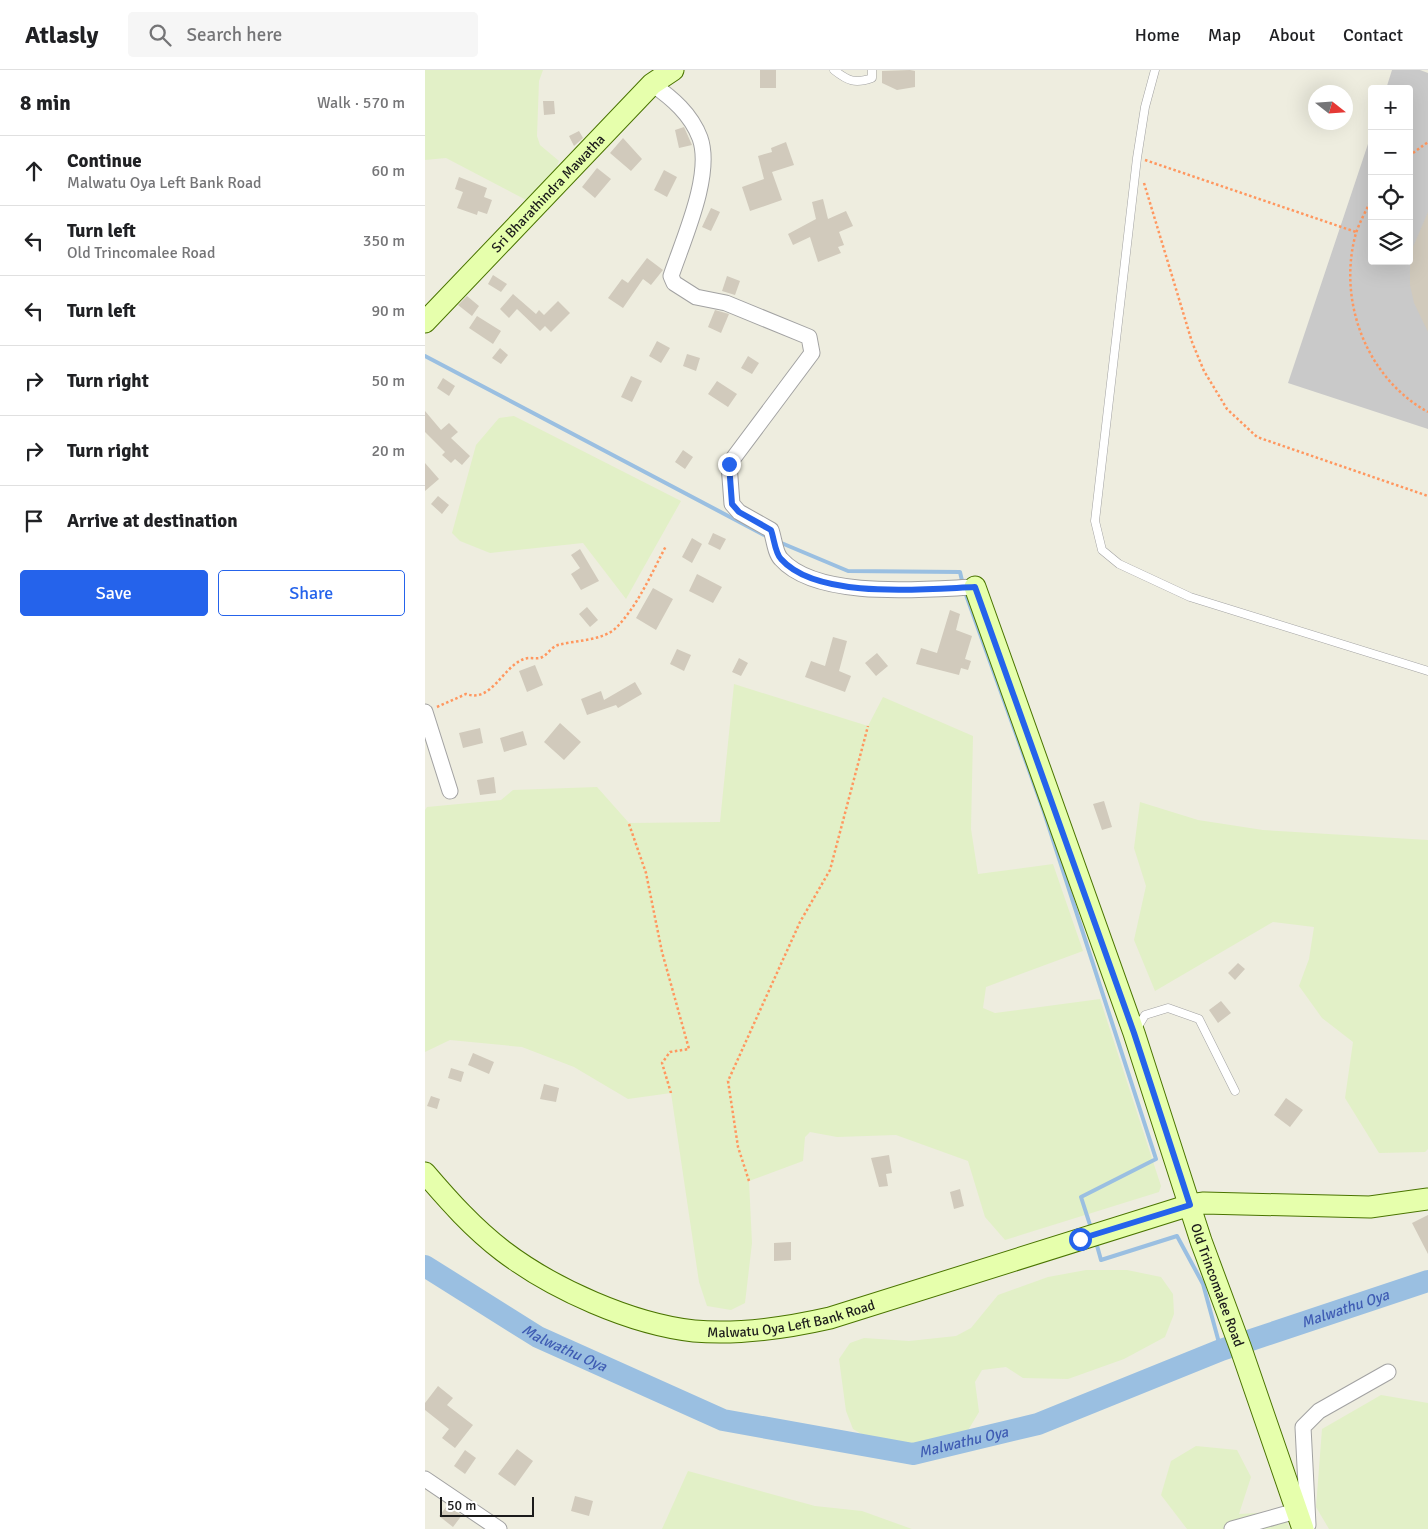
<!DOCTYPE html>
<html lang="en">
<head>
<meta charset="utf-8">
<style>
  :root { --surface:#fff; --page:#f6f6f6; --text:#202124; --muted:#757577; --line:#e0e0e0; --accent:#2563eb }
  body { margin:0; font-family:Signika,sans-serif; background:var(--page); color:var(--text) }
  .controls { position:absolute; right:15px; top:15px; display:grid; overflow:hidden; border-radius:5px; box-shadow:0 5px 20px #0002 }
  .controls button { width:45px; height:45px; display:grid; place-items:center; padding:0; border:0; border-bottom:1px solid var(--line); background:var(--surface); color:var(--text); font:25px sans-serif }
  .compass { position:absolute; left:883px; top:15px; width:45px; height:45px; border-radius:50%; background:var(--surface); box-shadow:0 5px 20px #0002; rotate:107deg }
  .scale { position:absolute; left:15px; bottom:12px; width:94px; box-sizing:border-box; padding-left:5px; border:2px solid #1b1b1b; border-top:0; font-size:14px; line-height:18px; white-space:nowrap; color:#1b1b1b; -webkit-text-stroke:4px #fff; paint-order:stroke }
  .stop { position:absolute; width:15px; height:15px; margin:-11px; border:4px solid #2563eb; border-radius:50%; background:#fff }
  .stop.end { background:#2563eb; border-color:#fff; box-shadow:0 1px 5px #0008 }
  .list { margin:0; padding:0; list-style:none }
  h2 { display:flex; justify-content:space-between; align-items:center; height:65px; margin:0; padding:0 20px; font-size:21px }
  h2 small { font-size:16px; font-weight:400; color:var(--muted) }
  .list li { display:grid; grid-template-columns:32px 1fr auto; gap:15px; align-items:center; box-sizing:border-box; height:70px; padding:0 20px; border-top:1px solid var(--line) }
  .list b { display:block; font-size:19px; white-space:nowrap }
  .list p { margin:0; font-size:16px; white-space:nowrap; color:var(--muted) }
  .list em { font-size:16px; font-style:normal; color:var(--muted) }
  .actions { display:flex; gap:10px; padding:15px 20px }
  .actions a { flex:1; padding:11px 0; border:1px solid var(--accent); border-radius:5px; text-align:center; font-size:18px; color:var(--accent) }
  .actions .main { background:var(--accent); color:#fff }
  .icon { flex:none; width:28px; height:28px; fill:none; stroke:currentColor; stroke-width:2; stroke-linecap:round; stroke-linejoin:round }
  .map { position:relative; flex:none; width:1003px; height:1459px; overflow:hidden }
  header { display:flex; align-items:center; gap:30px; box-sizing:border-box; height:70px; padding:0 25px; background:var(--surface); border-bottom:1px solid var(--line) }
  header strong { font-size:24px }
  nav { display:flex; gap:28px; margin-inline-start:auto; font-size:18px }
  .search { width:350px; height:45px; background:var(--page); display:flex; align-items:center; gap:12px; box-sizing:border-box; padding:0 18px; border-radius:5px; color:var(--muted); font-size:19px }
  main { display:flex }
  aside { flex:1; background:var(--surface) }
  .map>svg:first-child { display:block }
</style>
</head>
<body>
<header>
<strong>Atlasly</strong>
<div class="search"><svg class="icon" aria-label="search" viewBox="0 0 24 24"><circle cx="10" cy="10" r="6"/><path d="M15 15l6 6"/></svg>Search here</div>
<nav><a>Home</a><a>Map</a><a>About</a><a>Contact</a></nav>
</header>
<main>
<aside>
<h2>8 min<small>Walk · 570 m</small></h2>
<ul class="list">
<li><svg class="icon" aria-label="ahead" viewBox="0 0 24 24"><path d="M12 20V5M6 11l6-6 6 6"/></svg><div><b>Continue</b><p>Malwatu Oya Left Bank Road</p></div><em>60 m</em></li>
<li><svg class="icon" aria-label="left" viewBox="0 0 24 24"><path d="M17 20v-9H6M10 6l-5 5 5 5"/></svg><div><b>Turn left</b><p>Old Trincomalee Road</p></div><em>350 m</em></li>
<li><svg class="icon" aria-label="left" viewBox="0 0 24 24"><path d="M17 20v-9H6M10 6l-5 5 5 5"/></svg><div><b>Turn left</b></div><em>90 m</em></li>
<li><svg class="icon" aria-label="right" viewBox="0 0 24 24"><path d="M7 20v-9h11M14 6l5 5-5 5"/></svg><div><b>Turn right</b></div><em>50 m</em></li>
<li><svg class="icon" aria-label="right" viewBox="0 0 24 24"><path d="M7 20v-9h11M14 6l5 5-5 5"/></svg><div><b>Turn right</b></div><em>20 m</em></li>
<li><svg class="icon" aria-label="arrive" viewBox="0 0 24 24"><path d="M6 21V4h12l-3 4 3 4H6"/></svg><div><b>Arrive at destination</b></div></li>
</ul>
<div class="actions"><a class="main">Save</a><a>Share</a></div>
</aside>
<div class="map">
<svg width="1003" height="1459" viewBox="0 0 1003 1459">
  <rect width="100%" height="100%" fill="#eeeddf"/>
  <path fill="#c9c9c9" d="M 967,0 L 995,0 L 1003,3 L 1003,359 L 863,313 L 947,62 L 947,191 L 984,191 L 984,19 L 961,19 Z"/>
  <path fill="#e2f0c7" d="M 0,0 L 118,0 L 114,11 L 112,66 L 115,75 L 134,91 L 130,101 L 105,132 L 21,88 L 0,90 Z
    M 89,346 L 256,431 L 201,529 L 158,473 L 65,483 L 35,471 L 27,463 L 51,375 L 74,348 Z
    M 309,614 L 443,656 L 458,627 L 548,666 L 546,759 L 553,804 L 628,794 L 658,881 L 561,917 L 558,938 L 570,943 L 675,929 L 736,1116 L 734,1122 L 580,1170 L 560,1147 L 543,1091 L 471,1065 L 412,1067 L 385,1062 L 380,1067 L 378,1091 L 324,1111 L 327,1173 L 320,1233 L 306,1240 L 282,1236 L 274,1212 L 246,1023 L 203,1029 L 149,997 L 97,977 L 25,970 L 0,982 L 0,740 L 2,737 L 76,730 L 88,720 L 172,717 L 204,753 L 295,752 Z
    M 715,732 L 773,750 L 838,760 L 1003,770 L 1003,1079 L 1000,1082 L 954,1083 L 920,1028 L 928,972 L 897,948 L 874,916 L 884,889 L 889,857 L 848,852 L 730,921 L 709,870 L 721,816 L 709,778 Z
    M 661,1200 L 702,1200 L 736,1207 L 748,1224 L 749,1244 L 740,1267 L 699,1289 L 643,1309 L 598,1308 L 581,1297 L 557,1300 L 550,1312 L 554,1342 L 539,1367 L 499,1375 L 445,1369 L 428,1359 L 421,1341 L 414,1289 L 425,1273 L 439,1268 L 484,1271 L 531,1266 L 546,1258 L 573,1225 L 623,1207 Z
    M 956,1325 L 1003,1333 L 1003,1459 L 904,1459 L 891,1437 L 897,1359 Z
    M 771,1376 L 812,1380 L 826,1407 L 814,1444 L 850,1442 L 862,1452 L 865,1459 L 762,1459 L 736,1425 L 746,1391 Z
    M 263,1401 L 390,1436 L 437,1441 L 487,1459 L 237,1459 Z"/>
  <g fill="none" stroke-linecap="round" stroke-linejoin="round">
    <path stroke="#9abfe1" stroke-width="4" d="M 0,286 L 343,467
      M 354,472 L 423,501 L 535,502 L 538,515
      M 540,522 L 618,739 L 731,1089 L 656,1127 L 666,1158
      M 671,1172 L 676,1190 L 752,1166 L 778,1214 L 796,1280"/>
    <path stroke="#9abfe1" stroke-width="22" id="s1" d="M 0,1196 L 113,1267 L 298,1350 L 488,1384 L 613,1354 L 796,1280 L 1003,1211"/>
  </g>
  <path fill="#d1cabc" d="M 335,0 L 351,0 L 351,18 L 335,18 Z
    M 485,0 L 490,1 L 490,17 L 472,20 L 457,13 L 457,1 Z
    M 118,31 L 129,31 L 130,44 L 119,45 Z
    M 259,57 L 267,75 L 254,78 L 250,60 Z
    M 154,61 L 158,68 L 149,76 L 144,66 Z
    M 198,68 L 217,89 L 206,101 L 185,83 Z
    M 361,72 L 369,95 L 347,102 L 357,130 L 325,141 L 317,117 L 339,109 L 333,86 L 347,82 L 346,78 Z
    M 172,98 L 186,109 L 170,128 L 157,117 Z
    M 239,100 L 252,107 L 242,127 L 229,120 Z
    M 34,107 L 62,118 L 59,127 L 67,130 L 62,144 L 53,141 L 52,145 L 32,138 L 38,122 L 30,119 Z
    M 398,129 L 403,149 L 421,141 L 428,156 L 414,162 L 419,175 L 413,177 L 416,183 L 393,192 L 385,167 L 368,175 L 363,164 L 391,149 L 387,132 Z
    M 286,138 L 295,142 L 286,161 L 277,157 Z
    M 1003,142 L 1003,262 L 989,233 L 985,215 L 985,196 L 988,177 Z
    M 222,188 L 238,200 L 226,215 L 218,209 L 198,238 L 183,228 L 197,209 L 203,213 Z
    M 68,205 L 82,214 L 76,222 L 63,214 Z
    M 302,206 L 315,211 L 310,225 L 297,221 Z
    M 88,224 L 111,244 L 114,240 L 119,245 L 133,231 L 145,243 L 126,262 L 120,256 L 115,261 L 92,239 L 84,248 L 75,239 Z
    M 42,226 L 54,236 L 47,246 L 33,235 Z
    M 290,240 L 304,244 L 296,263 L 283,257 Z
    M 52,246 L 76,261 L 68,274 L 44,258 Z
    M 232,271 L 245,278 L 236,293 L 224,286 Z
    M 75,278 L 83,285 L 76,294 L 67,288 Z
    M 262,284 L 275,288 L 271,301 L 258,296 Z
    M 323,286 L 334,293 L 327,304 L 316,298 Z
    M 206,306 L 217,311 L 207,332 L 196,327 Z
    M 18,308 L 30,316 L 24,326 L 12,318 Z
    M 292,311 L 312,324 L 303,337 L 283,324 Z
    M 0,341 L 16,360 L 24,353 L 33,362 L 26,368 L 45,386 L 37,395 L 30,389 L 26,393 L 17,385 L 20,382 L 0,362 Z
    M 258,380 L 268,387 L 260,399 L 250,392 Z
    M 0,393 L 14,409 L 0,421 Z
    M 13,426 L 24,435 L 17,444 L 6,434 Z
    M 288,463 L 301,469 L 295,480 L 283,474 Z
    M 267,468 L 277,474 L 267,493 L 257,487 Z
    M 155,479 L 174,511 L 156,520 L 146,504 L 155,498 L 146,485 Z
    M 272,504 L 297,517 L 288,533 L 264,521 Z
    M 228,518 L 248,529 L 231,560 L 211,548 Z
    M 162,537 L 173,550 L 165,557 L 154,544 Z
    M 525,540 L 535,544 L 531,560 L 547,566 L 540,589 L 546,591 L 543,600 L 536,598 L 534,605 L 491,594 L 496,578 L 512,583 Z
    M 408,567 L 422,571 L 414,601 L 426,606 L 420,622 L 380,607 L 386,591 L 400,596 Z
    M 252,579 L 266,585 L 259,601 L 245,594 Z
    M 452,583 L 463,596 L 451,606 L 440,593 Z
    M 314,588 L 323,593 L 316,606 L 307,602 Z
    M 110,595 L 118,615 L 102,622 L 94,601 Z
    M 210,612 L 217,624 L 193,638 L 191,635 L 162,645 L 156,629 L 176,621 L 179,630 Z
    M 135,653 L 156,672 L 139,690 L 119,672 Z
    M 55,658 L 58,673 L 38,678 L 34,663 Z
    M 98,661 L 102,675 L 79,682 L 75,668 Z
    M 69,707 L 71,723 L 55,725 L 52,710 Z
    M 679,731 L 687,757 L 677,760 L 668,734 Z
    M 813,893 L 820,899 L 810,910 L 803,903 Z
    M 796,931 L 806,943 L 793,953 L 784,940 Z
    M 48,983 L 69,992 L 64,1004 L 43,995 Z
    M 26,998 L 39,1002 L 36,1012 L 23,1008 Z
    M 119,1014 L 134,1018 L 131,1032 L 115,1029 Z
    M 6,1026 L 15,1029 L 12,1039 L 2,1036 Z
    M 861,1028 L 878,1040 L 865,1057 L 849,1045 Z
    M 464,1085 L 467,1103 L 461,1104 L 463,1116 L 454,1117 L 446,1088 Z
    M 535,1119 L 539,1136 L 529,1139 L 525,1122 Z
    M 1003,1145 L 1003,1184 L 987,1153 Z
    M 366,1172 L 366,1190 L 349,1191 L 349,1173 Z
    M 13,1316 L 28,1328 L 22,1335 L 48,1355 L 30,1378 L 17,1368 L 24,1359 L 0,1340 L 0,1333 Z
    M 92,1379 L 108,1391 L 90,1416 L 73,1404 Z
    M 40,1380 L 51,1388 L 40,1404 L 29,1396 Z
    M 150,1426 L 168,1431 L 164,1446 L 146,1441 Z
    M 22,1436 L 37,1445 L 28,1457 L 14,1446 Z"/>
  <g fill="none" stroke-linecap="round" stroke-linejoin="round">
    <defs>
      <path id="lane" d="M 409,0 C 423,11 430,14 447,8 L 447,0
        M 730,0 L 720,37 L 712,88 L 670,451 L 677,480 L 694,494 L 765,527 L 1003,601
        M 711,960 L 720,945 L 743,938 L 774,949 L 810,1021"/>
      <path id="street" d="M 227,14 C 247,28 266,44 275,68 C 288,105 258,170 246,206 L 249,213 L 271,227 L 301,233 L 384,267 L 387,283 L 304,394 L 307,434 L 314,442 L 346,460 C 349,468 350,483 356,489 C 392,530 500,519 550,517
        M 0,642 L 25,721
        M 0,1409 L 74,1459
        M 883,1455 L 878,1357 L 894,1341 L 963,1302
        M 807,1459 L 871,1441"/>
      <g id="secondary">
        <path id="s2" d="M 0,252 L 227,14 L 248,0"/>
        <path id="s3" d="M 550,517 L 709,963 L 776,1171 L 816,1279 L 878,1459"/>
        <path id="s4" d="M 0,1103 C 24,1131 48,1158 78,1181 C 128,1219 206,1254 269,1261 C 314,1265 361,1258 405,1248 L 765,1135 L 779,1133 L 945,1137 L 1003,1129"/>
      </g>
    </defs>
    <use href="#lane" stroke="#a2a2a2" stroke-width="9"/>
    <use href="#street" stroke="#a2a2a2" stroke-width="17"/>
    <use href="#secondary" stroke="#4a7400" stroke-width="23"/>
    <path stroke="#ff975f" stroke-width="2.5" stroke-dasharray="2.5 2.5" stroke-linecap="butt" d="M 984,86 L 1003,72
      M 720,90 L 931,162
      M 719,113 L 767,272 L 779,301 L 802,339 L 832,367 L 1003,426
      M 947,128 C 942,139 935,151 931,163 C 912,230 941,308 1003,342
      M 12,637 L 41,624 C 67,633 77,597 99,589 C 104,587 110,589 115,588 C 122,586 126,577 133,575 C 151,570 177,571 191,558 C 214,534 226,504 241,476
      M 204,754 L 221,803 L 237,882 L 264,979 L 245,982 L 237,993 L 246,1023
      M 324,1111 L 313,1077 L 303,1011 L 375,852 L 405,800 L 443,656"/>
    <use href="#lane" stroke="#fff" stroke-width="8"/>
    <use href="#street" stroke="#fff" stroke-width="15"/>
    <use href="#secondary" stroke="#e6ffac" stroke-width="21"/>
  </g>
  <g fill="none" stroke-linecap="round" stroke-linejoin="round">
    <path stroke="#2563eb" stroke-width="6" d="M 304,394 L 307,434 L 314,442 L 346,460 C 349,468 350,483 356,489 C 392,530 500,519 550,517 L 709,963 L 765,1135 L 655,1169"/>
  </g>
  <g text-anchor="middle" dominant-baseline="central" stroke-width="4" stroke-linejoin="round" paint-order="stroke">
    <g font-size="14" fill="#1b1b1b" stroke="#fff">
      <text stroke="none"><textPath href="#s2" startOffset="178">Sri Bharathindra Mawatha</textPath></text>
      <text stroke="none"><textPath href="#s3" startOffset="739">Old Trincomalee Road</textPath></text>
      <text stroke="none"><textPath href="#s4" startOffset="418">Malwatu Oya Left Bank Road</textPath></text>
    </g>
    <g font-size="15" font-style="italic" fill="#3f5cb3" stroke="#fff">
      <text stroke="none"><textPath href="#s1" startOffset="986">Malwathu Oya</textPath></text>
      <text stroke="none"><textPath href="#s1" startOffset="162">Malwathu Oya</textPath></text>
      <text stroke="none"><textPath href="#s1" startOffset="581">Malwathu Oya</textPath></text>
    </g>
  </g>
</svg>
<div class="controls">
<button>+</button>
<button>−</button>
<button><svg class="icon" aria-label="locate" viewBox="0 0 24 24"><circle cx="12" cy="12" r="6"/><path d="M12 2v4M12 18v4M2 12h4M18 12h4"/></svg></button>
<button><svg class="icon" aria-label="layers" viewBox="0 0 24 24"><path d="M12 4l9 5-9 5-9-5zM3 14l9 5 9-5"/></svg></button>
</div>
<svg class="compass" viewBox="-18 -18 36 36"><path d="M0-13l5 13h-10z" fill="#e53935"/><path d="M0 13l5-13h-10z" fill="#757577"/></svg>
<div class="scale">50 m</div>
<div class="stop" style="left:655px;top:1169px"></div>
<div class="stop end" style="left:304px;top:394px"></div>
</div>
</main>
</body>
</html>
